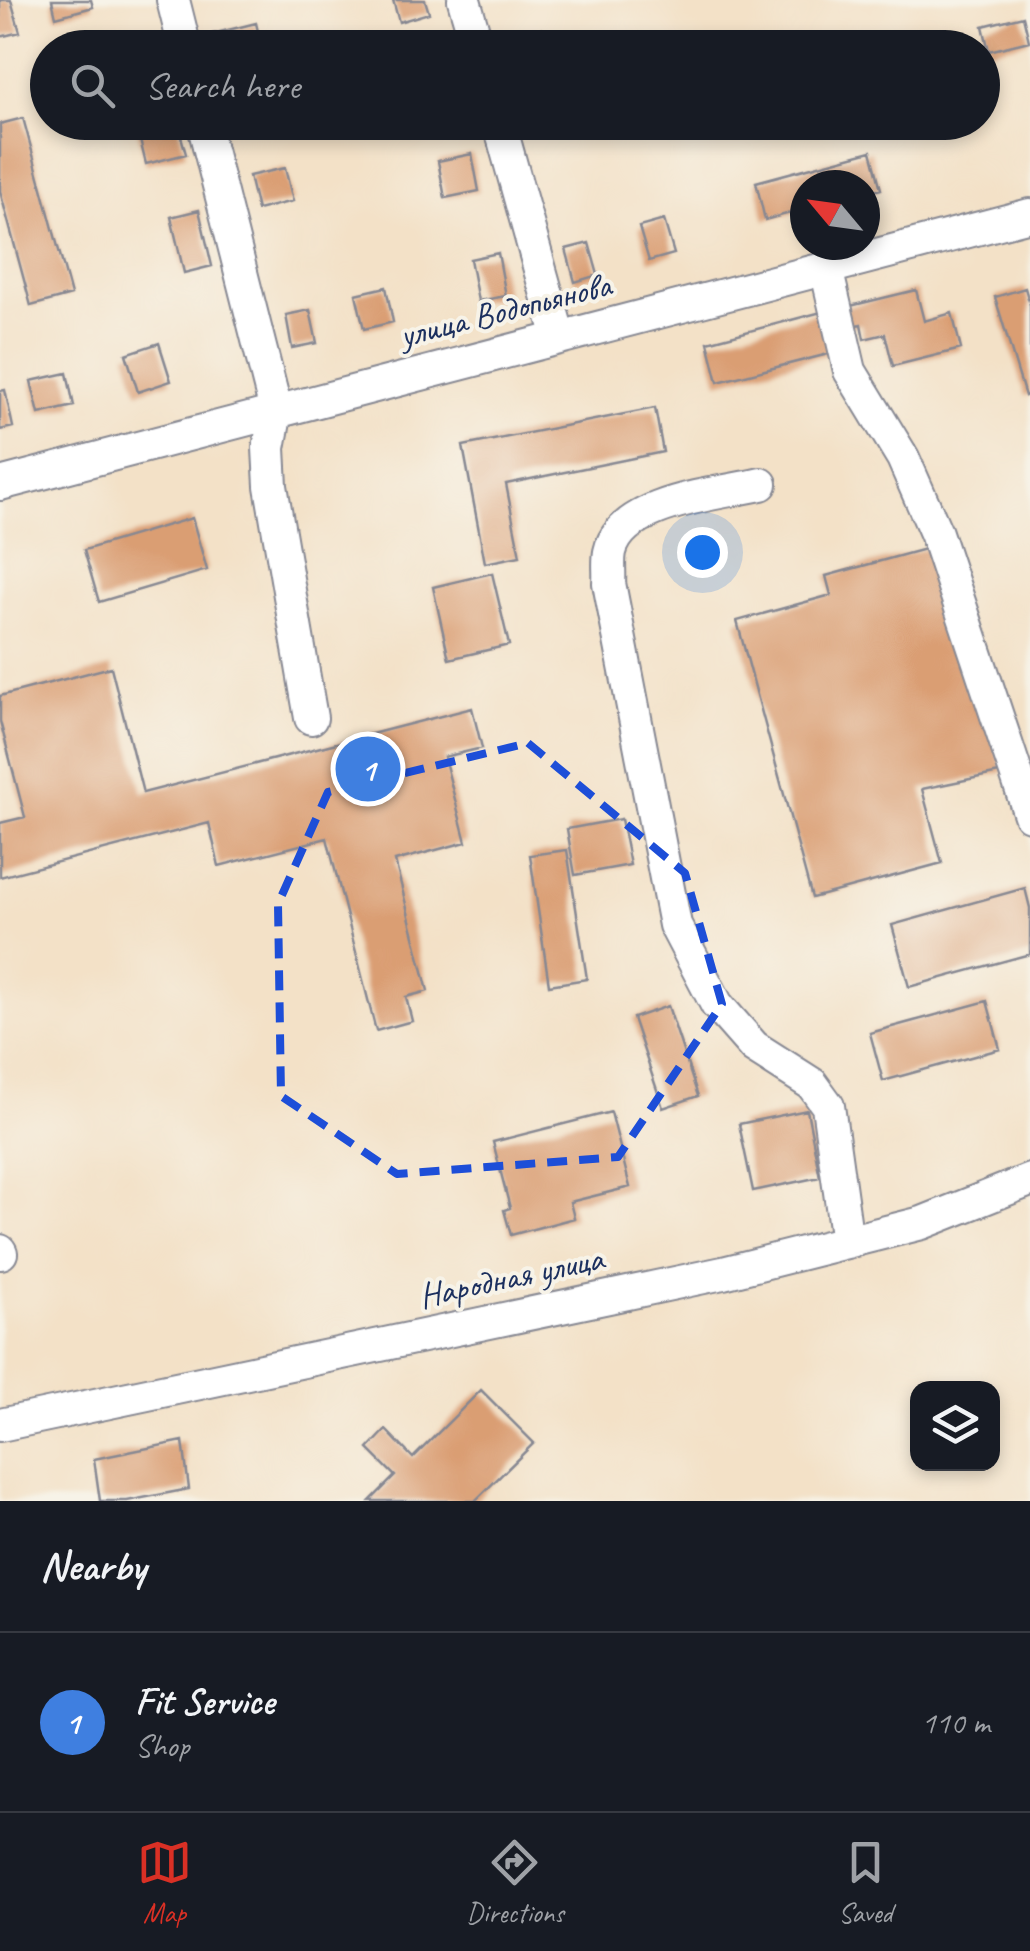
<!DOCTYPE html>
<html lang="en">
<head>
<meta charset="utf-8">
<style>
  :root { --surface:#171b24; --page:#20242c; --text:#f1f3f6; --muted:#9ea1a6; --line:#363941; --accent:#d93025 }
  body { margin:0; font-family:Caveat,sans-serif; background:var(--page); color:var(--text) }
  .controls { position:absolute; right:30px; bottom:30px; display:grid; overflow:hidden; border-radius:20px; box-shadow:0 5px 15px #0003 }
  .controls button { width:90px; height:90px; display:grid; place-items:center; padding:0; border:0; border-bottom:2px solid var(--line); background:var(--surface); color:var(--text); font:50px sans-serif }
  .compass { position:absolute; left:790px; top:170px; width:90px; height:90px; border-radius:50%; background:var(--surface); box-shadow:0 5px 15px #0003; rotate:299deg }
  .you { position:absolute; left:702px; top:552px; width:35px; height:35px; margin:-25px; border:8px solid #fff; border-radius:50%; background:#1a73e8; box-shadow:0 0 0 15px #1a73e833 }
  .badge { display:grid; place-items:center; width:65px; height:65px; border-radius:50%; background:var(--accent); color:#fff; font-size:32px; font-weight:700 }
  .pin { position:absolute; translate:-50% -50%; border:5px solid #fff; box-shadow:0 2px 10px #0006 }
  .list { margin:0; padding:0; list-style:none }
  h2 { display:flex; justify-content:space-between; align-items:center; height:130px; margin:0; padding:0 40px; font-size:42px }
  h2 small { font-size:32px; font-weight:400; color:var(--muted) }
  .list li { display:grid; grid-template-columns:65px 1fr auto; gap:30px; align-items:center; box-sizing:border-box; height:180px; padding:0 40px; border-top:2px solid var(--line) }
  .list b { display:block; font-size:38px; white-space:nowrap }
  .list p { margin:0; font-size:32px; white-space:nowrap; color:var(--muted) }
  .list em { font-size:32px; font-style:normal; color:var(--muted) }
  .icon { flex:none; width:55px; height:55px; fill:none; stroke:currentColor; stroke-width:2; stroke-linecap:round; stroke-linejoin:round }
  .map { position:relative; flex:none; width:1030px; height:1501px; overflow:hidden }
  .search { position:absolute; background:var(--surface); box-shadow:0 5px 15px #0003; left:30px; right:30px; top:30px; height:110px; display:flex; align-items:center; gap:25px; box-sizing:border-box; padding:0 35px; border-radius:55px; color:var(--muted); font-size:38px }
  .sheet { height:310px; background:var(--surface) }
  nav { display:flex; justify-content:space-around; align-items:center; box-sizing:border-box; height:140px; border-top:2px solid var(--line); background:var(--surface); font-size:28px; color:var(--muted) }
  nav a { display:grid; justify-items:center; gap:5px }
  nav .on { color:var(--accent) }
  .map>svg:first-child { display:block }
</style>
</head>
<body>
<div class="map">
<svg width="1030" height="1501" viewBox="0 0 1030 1501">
  <rect width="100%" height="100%" fill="#f7f3e8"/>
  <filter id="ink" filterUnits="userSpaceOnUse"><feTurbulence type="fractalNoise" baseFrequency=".01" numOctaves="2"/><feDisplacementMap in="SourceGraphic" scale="20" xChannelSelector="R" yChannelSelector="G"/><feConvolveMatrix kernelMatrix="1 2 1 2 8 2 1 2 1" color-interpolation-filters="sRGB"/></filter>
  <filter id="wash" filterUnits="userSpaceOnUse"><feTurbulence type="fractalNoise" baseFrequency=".0048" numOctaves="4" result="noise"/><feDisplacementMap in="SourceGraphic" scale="40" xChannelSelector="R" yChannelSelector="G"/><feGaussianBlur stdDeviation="2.25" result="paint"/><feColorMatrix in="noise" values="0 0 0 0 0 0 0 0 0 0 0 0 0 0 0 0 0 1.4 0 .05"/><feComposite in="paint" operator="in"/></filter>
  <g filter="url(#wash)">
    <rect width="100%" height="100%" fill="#f3e1c7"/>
    <g id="blocks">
      <path fill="#da9e73" d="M 0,0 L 11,0 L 20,32 L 0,37 Z
        M 52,0 L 91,0 L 93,7 L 56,17 Z
        M 393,0 L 425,0 L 429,13 L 399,22 Z
        M 1023,16 L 1029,41 L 989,51 L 983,26 Z
        M 256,23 L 262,48 L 211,48 L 208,35 Z
        M 542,29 L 547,48 L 515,48 L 512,38 Z
        M 154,36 L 157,48 L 117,48 L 117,46 Z
        M 23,118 L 71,295 L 31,306 L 0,191 L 0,124 Z
        M 160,122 L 177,122 L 186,154 L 146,164 L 137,128 Z
        M 538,122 L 570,122 L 572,129 L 542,137 Z
        M 871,151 L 881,189 L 865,193 L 865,185 L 805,185 L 805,209 L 765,220 L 756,182 Z
        M 472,154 L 479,191 L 445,198 L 438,161 Z
        M 285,168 L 293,201 L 257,210 L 249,176 Z
        M 199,210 L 212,266 L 184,273 L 171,217 Z
        M 664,220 L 674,254 L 649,261 L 639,227 Z
        M 589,243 L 598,275 L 575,282 L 566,249 Z
        M 498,253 L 506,296 L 478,301 L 470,259 Z
        M 386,287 L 393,322 L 364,329 L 356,294 Z
        M 1025,288 L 1030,305 L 1030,394 L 1025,396 L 995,297 Z
        M 916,290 L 924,321 L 952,313 L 961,349 L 893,366 L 885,334 L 864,339 L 861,324 L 847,327 L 842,308 Z
        M 310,310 L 317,343 L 292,348 L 286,315 Z
        M 829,310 L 840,351 L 718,382 L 708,342 Z
        M 159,343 L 171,381 L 138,392 L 126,354 Z
        M 67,373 L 74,406 L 39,414 L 31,381 Z
        M 5,390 L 13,427 L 0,430 L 0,391 Z
        M 655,408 L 663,452 L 506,484 L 520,556 L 485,563 L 463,446 Z
        M 192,518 L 207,570 L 99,602 L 84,550 Z
        M 932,547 L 1004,772 L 922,789 L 942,863 L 812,898 L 737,621 L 831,595 L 826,576 Z
        M 492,573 L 509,645 L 449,659 L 433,587 Z
        M 111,667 L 143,793 L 472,708 L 482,748 L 444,757 L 466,842 L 395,861 L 428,991 L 406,997 L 412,1021 L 376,1031 L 327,838 L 219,866 L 209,823 L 0,877 L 0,823 L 25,817 L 0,721 L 0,696 Z
        M 621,819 L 630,865 L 575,875 L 567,829 Z
        M 567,850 L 587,979 L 549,985 L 530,855 Z
        M 1025,888 L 1030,908 L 1030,954 L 909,987 L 892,925 Z
        M 987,1001 L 1000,1049 L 883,1081 L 870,1033 Z
        M 668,1006 L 698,1096 L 663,1108 L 633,1018 Z
        M 807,1110 L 820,1177 L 753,1191 L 739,1124 Z
        M 611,1112 L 630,1187 L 570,1202 L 574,1218 L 511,1235 L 504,1210 L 510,1208 L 493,1142 Z
        M 481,1390 L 534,1443 L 475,1501 L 370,1501 L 395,1476 L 368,1449 L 386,1430 L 413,1458 Z
        M 183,1441 L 189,1489 L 127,1501 L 100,1501 L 94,1459 Z"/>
    </g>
  </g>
  <g filter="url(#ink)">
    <use href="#blocks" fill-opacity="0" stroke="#878892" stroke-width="2.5"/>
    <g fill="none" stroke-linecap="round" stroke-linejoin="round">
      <defs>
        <path id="minor" d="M 173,0 L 185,48
          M 464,0 L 478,48
          M 203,122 L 276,411 L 269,448 L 271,486 L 311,718
          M 499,122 L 559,338
          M 826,268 L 850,371 L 903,458 L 936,533 L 1030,815
          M 0,484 L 1030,215
          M 761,484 C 719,494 621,501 610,552 C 608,562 610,573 609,583 L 675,925 L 717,1005 L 754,1047 L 812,1084 L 828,1106 L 847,1242
          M 0,1251 L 1,1253
          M 0,1425 L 723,1273 L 922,1223 L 1030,1180"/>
      </defs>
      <use href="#minor" stroke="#878892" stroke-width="36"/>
      <use href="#minor" stroke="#fff" stroke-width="32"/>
    </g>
  </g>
  <path fill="none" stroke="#1d4ed8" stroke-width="8" stroke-dasharray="20 12" stroke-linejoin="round" d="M 528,743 L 685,873 L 722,1004 L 618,1157 L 397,1174 L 281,1096 L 278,904 L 328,792 Z"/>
  <g text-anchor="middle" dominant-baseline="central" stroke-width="8" stroke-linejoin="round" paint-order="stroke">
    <g font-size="35" fill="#1b2f5e" stroke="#f7f3e8">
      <text transform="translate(505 310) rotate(-14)">улица Водопьянова</text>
      <text transform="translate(511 1277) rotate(-12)">Народная улица</text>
    </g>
  </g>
</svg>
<div class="controls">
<button><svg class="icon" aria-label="layers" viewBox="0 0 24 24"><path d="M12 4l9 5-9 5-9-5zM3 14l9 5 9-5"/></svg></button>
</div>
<svg class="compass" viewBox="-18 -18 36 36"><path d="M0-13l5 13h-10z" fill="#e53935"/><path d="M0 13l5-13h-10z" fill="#9ea1a6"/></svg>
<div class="you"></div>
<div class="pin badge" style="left:368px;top:769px;background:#3f7fe0">1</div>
<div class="search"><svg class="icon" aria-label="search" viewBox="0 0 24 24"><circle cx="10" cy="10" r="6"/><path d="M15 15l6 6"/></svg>Search here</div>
</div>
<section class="sheet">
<h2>Nearby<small></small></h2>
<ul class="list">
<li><span class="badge" style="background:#3f7fe0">1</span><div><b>Fit Service</b><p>Shop</p></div><em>110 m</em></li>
</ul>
</section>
<nav>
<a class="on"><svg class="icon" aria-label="map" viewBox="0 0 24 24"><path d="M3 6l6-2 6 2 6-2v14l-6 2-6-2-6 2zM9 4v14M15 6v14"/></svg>Map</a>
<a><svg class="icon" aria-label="directions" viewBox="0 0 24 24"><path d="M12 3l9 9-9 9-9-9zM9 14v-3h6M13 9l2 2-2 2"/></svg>Directions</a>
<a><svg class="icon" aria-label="saved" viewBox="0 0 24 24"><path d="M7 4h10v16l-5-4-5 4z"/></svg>Saved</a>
</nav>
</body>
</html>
